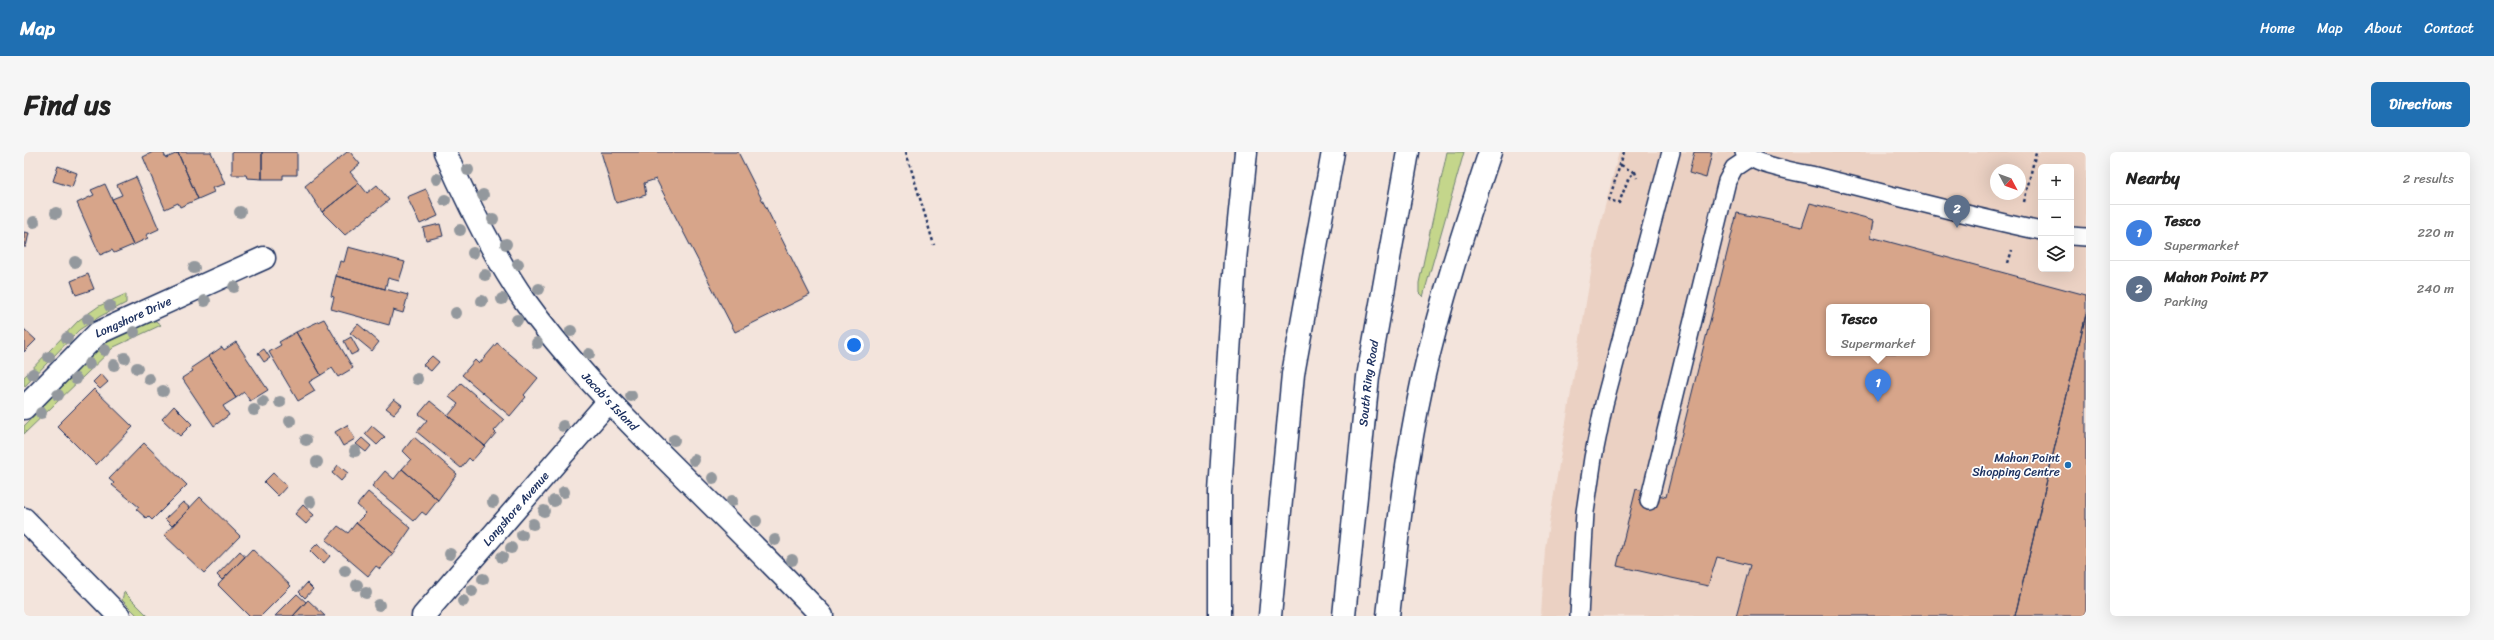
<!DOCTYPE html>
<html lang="en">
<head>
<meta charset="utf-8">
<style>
  :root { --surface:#fff; --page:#f6f6f6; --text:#222; --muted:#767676; --line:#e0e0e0; --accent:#1f6fb2 }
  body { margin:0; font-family:Sriracha,sans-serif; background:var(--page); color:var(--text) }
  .controls { position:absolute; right:12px; top:12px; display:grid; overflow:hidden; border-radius:6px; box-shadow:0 4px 16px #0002 }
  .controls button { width:36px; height:36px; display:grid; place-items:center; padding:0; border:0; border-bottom:1px solid var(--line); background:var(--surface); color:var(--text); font:20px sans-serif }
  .compass { position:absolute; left:1966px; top:12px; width:36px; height:36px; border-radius:50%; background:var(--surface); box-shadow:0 4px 16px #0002; rotate:131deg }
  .you { position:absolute; left:830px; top:193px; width:14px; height:14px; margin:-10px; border:3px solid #fff; border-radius:50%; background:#1a73e8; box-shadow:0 0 0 6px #1a73e833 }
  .badge { display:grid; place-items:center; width:26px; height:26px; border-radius:50%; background:var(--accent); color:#fff; font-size:13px; font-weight:700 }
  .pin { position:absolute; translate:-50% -33px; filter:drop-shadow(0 1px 2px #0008) }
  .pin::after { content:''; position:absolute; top:21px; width:14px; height:12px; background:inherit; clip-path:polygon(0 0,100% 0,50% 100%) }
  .popup { position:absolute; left:1802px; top:152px; width:104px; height:52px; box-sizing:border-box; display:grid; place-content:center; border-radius:6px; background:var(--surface); filter:drop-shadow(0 1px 3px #0005); font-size:13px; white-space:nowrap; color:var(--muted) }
  .popup b { font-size:15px; color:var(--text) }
  .popup::after { content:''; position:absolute; left:50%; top:100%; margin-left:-8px; border:8px solid transparent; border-top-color:var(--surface) }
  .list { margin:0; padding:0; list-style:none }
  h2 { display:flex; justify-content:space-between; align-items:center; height:52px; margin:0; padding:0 16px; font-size:17px }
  h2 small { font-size:13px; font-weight:400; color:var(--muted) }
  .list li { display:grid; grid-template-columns:26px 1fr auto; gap:12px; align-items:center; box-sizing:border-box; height:56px; padding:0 16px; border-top:1px solid var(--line) }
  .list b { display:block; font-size:15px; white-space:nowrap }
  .list p { margin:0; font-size:13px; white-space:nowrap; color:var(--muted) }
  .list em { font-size:13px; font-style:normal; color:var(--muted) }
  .icon { flex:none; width:22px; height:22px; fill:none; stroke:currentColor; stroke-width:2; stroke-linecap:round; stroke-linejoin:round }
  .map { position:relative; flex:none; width:2062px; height:464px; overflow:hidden; border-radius:6px }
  header { display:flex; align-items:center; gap:24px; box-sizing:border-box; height:56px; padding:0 20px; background:var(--accent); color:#fff }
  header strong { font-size:19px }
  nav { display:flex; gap:22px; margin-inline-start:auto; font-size:14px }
  .intro { display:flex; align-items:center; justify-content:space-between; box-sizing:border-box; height:96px; padding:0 24px }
  h1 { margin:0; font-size:28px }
  .button { padding:10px 18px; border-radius:6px; background:var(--accent); color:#fff; font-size:14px; font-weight:700 }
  main { display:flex; gap:24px; padding:0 24px }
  aside { flex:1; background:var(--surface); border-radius:6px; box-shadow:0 4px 16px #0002 }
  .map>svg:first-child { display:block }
</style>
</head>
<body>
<header>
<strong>Map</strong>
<nav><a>Home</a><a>Map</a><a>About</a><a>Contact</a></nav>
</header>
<div class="intro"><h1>Find us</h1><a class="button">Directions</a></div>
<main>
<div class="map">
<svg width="2062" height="464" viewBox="0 0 2062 464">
  <rect width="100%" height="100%" fill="#f3e4dc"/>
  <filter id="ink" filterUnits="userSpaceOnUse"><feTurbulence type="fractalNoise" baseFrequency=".025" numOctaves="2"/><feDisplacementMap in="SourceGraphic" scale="8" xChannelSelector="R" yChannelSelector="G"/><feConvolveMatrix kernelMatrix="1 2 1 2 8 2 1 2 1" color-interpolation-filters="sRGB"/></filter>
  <g filter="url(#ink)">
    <path fill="#ebd1c3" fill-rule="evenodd" d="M 1595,0 L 2062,0 L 2062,464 L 1517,464 L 1521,396 L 1573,85 ZM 2017,15 L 2047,15 L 2047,117 L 2017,117 ZM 1972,18 L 1996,18 L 1996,42 L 1972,42 ZM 1805,155 L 1903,155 L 1903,201 L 1805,201 Z"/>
    <path fill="#c4d68b" stroke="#708274" d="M 1423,0 L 1440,0 L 1399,145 L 1395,141 L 1395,131 Z
      M 102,142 L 102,151 L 75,165 L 55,178 L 0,235 L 0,225 L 55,168 L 75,154 Z
      M 129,167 L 137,173 L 90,195 L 0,282 L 0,274 L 78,193 Z
      M 100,440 L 124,464 L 114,464 L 98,448 Z"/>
    <path fill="#d7a58a" stroke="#1b2f5e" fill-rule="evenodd" d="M 129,0 L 139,0 L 142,6 L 154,1 L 174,47 L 156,55 L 154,51 L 141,57 L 119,5 Z
      M 157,0 L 187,0 L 201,32 L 188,36 L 190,40 L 174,47 L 154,1 Z
      M 208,0 L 238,0 L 238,27 L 223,26 L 222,23 L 208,23 Z
      M 238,0 L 273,0 L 273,23 L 259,23 L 259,27 L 238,27 Z
      M 323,0 L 326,0 L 336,12 L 326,20 L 335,31 L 298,60 L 281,34 Z
      M 577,0 L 714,0 L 786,143 L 711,180 L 632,27 L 620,31 L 622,43 L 592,51 Z
      M 1670,0 L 1688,0 L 1682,26 L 1665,21 Z
      M 34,14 L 53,21 L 48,35 L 29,29 Z
      M 112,25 L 135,77 L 122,83 L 124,86 L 109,93 L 88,47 L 98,43 L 93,33 Z
      M 335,31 L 343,41 L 353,33 L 365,48 L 321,83 L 298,60 Z
      M 81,32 L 109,93 L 90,101 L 88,98 L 76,103 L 53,51 L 70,43 L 67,38 Z
      M 402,37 L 414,64 L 396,72 L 383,45 Z
      M 1786,51 L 1850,68 L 1847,85 L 2062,143 L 2062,162 L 1991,464 L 1712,464 L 1726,413 L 1693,405 L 1684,434 L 1593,414 L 1612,337 L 1642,345 L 1713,61 L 1778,75 ZM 1805,155 L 1903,155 L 1903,201 L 1805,201 Z
      M 416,72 L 419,84 L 402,88 L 399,76 Z
      M 0,80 L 5,81 L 2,95 L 0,95 Z
      M 324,95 L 381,110 L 375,129 L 364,126 L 361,137 L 312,124 L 316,109 L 320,110 Z
      M 64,122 L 70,137 L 52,143 L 47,129 Z
      M 312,124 L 384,143 L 379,161 L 369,158 L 365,173 L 307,157 L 310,145 L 307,144 Z
      M 2062,162 L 2062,464 L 1991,464 Z
      M 300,167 L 329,216 L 314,225 L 308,216 L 297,223 L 272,180 Z
      M 334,172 L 355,190 L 348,199 L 326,181 Z
      M 0,177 L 12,188 L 0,200 Z
      M 272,180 L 297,223 L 285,230 L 291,239 L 274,249 L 245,200 L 257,193 L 255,190 Z
      M 327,185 L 335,199 L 327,203 L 320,189 Z
      M 212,190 L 244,238 L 226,249 L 220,240 L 212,246 L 185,204 L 198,195 L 200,198 Z
      M 473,191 L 514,226 L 500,243 L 502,245 L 486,264 L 438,223 L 451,208 L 455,212 Z
      M 240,197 L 246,206 L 240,210 L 234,201 Z
      M 185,204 L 212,246 L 199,254 L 205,263 L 190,274 L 158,226 L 169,219 L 167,216 Z
      M 408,204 L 415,210 L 407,219 L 399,213 Z
      M 77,222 L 84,230 L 76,237 L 69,230 Z
      M 437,231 L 480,268 L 470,279 L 472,281 L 461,294 L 424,264 L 434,252 L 425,245 Z
      M 70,237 L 109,275 L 72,313 L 33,274 Z
      M 370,247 L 378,253 L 370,262 L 362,256 Z
      M 406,249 L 461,294 L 448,309 L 445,306 L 437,316 L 393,280 L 403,268 L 395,262 Z
      M 150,254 L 168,272 L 156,284 L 138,267 Z
      M 323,273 L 331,287 L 319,294 L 311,280 Z
      M 348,274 L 361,285 L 353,293 L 341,282 Z
      M 390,285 L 433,322 L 414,348 L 378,317 L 387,307 L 379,299 Z
      M 338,286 L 347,294 L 342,300 L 332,292 Z
      M 120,291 L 163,333 L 128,368 L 124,364 L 122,366 L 112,357 L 115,355 L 88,333 L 90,331 L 85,327 Z
      M 314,313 L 324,321 L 317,329 L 308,321 Z
      M 378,317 L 414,348 L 402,363 L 398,360 L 390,369 L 348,334 L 361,319 L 370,327 Z
      M 249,321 L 263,334 L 254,344 L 240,330 Z
      M 344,340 L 387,376 L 369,402 L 332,371 L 342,361 L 333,353 Z
      M 176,345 L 216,384 L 180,421 L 140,383 Z
      M 159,350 L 166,356 L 148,374 L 141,367 Z
      M 279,353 L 290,363 L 282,372 L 271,362 Z
      M 332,371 L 369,402 L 356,417 L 352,414 L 344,424 L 302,388 L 314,374 L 324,381 Z
      M 294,391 L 306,404 L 299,412 L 286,399 Z
      M 228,397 L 267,434 L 237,464 L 225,464 L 194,433 Z
      M 216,399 L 221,405 L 198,428 L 193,423 Z
      M 283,431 L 289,437 L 281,446 L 275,440 Z
      M 273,442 L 282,450 L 269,464 L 251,464 Z
      M 284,448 L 301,464 L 269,464 Z"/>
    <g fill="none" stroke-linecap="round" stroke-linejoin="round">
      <defs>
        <path id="service" d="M 1720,0 C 1726,12 1773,20 1787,23 C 1864,42 1940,63 2017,79
          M 2047,84 L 2062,85
          M 1625,349 L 1703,29 L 1710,16 L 1725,6
          M 1555,464 L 1561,360 L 1569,306 L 1580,252 L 1647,0"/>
        <g id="minor">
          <path id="s1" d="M 421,0 C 444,52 469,103 501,149 C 541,205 588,253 636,301 C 690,355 745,408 798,464"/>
          <path id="s2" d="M 0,256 L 74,181 L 240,106"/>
          <path d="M 0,367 L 95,464"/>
          <path id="s3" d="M 399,464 L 585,249"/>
        </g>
        <g id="trunk">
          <path d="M 1196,464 L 1196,340 L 1211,108 L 1222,0"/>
          <path d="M 1246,464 L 1269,222 L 1309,0"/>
          <path id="s4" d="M 1320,464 L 1344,225 L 1384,0"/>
          <path d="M 1364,464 C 1373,385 1382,305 1399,227 C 1416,150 1441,75 1466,0"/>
        </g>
      </defs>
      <use href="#service" stroke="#1b2f5e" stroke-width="20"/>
      <use href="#minor" stroke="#1b2f5e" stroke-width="25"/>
      <use href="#trunk" stroke="#1b2f5e" stroke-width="25"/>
      <path stroke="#1b2f5e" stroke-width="2.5" stroke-dasharray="3 3" stroke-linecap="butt" d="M 882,0 L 910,93
        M 1600,0 L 1585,48 L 1595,51 L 1605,25 L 1611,20 L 1613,26
        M 1597,13 L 1611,21
        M 2000,50 L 2012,0
        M 1984,111 L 1988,98"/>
      <use href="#service" stroke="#fff" stroke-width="17"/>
      <use href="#minor" stroke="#fff" stroke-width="22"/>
      <use href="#trunk" stroke="#fff" stroke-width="22"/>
    </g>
    <g fill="#93989d">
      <circle cx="444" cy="18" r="6"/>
      <circle cx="413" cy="27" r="6"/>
      <circle cx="459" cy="43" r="6"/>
      <circle cx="421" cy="48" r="6"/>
      <circle cx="216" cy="60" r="6"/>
      <circle cx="32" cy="61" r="6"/>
      <circle cx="469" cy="67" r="6"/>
      <circle cx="10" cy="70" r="6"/>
      <circle cx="436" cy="78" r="6"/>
      <circle cx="482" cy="92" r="6"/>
      <circle cx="449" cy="101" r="6"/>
      <circle cx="51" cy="110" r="6"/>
      <circle cx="494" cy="112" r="6"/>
      <circle cx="170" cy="116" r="6"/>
      <circle cx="461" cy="123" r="6"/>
      <circle cx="210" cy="135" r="6"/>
      <circle cx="515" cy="137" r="6"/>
      <circle cx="478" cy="147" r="6"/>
      <circle cx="181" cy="149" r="6"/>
      <circle cx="458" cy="149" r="6"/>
      <circle cx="86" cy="154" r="6"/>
      <circle cx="432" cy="161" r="6"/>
      <circle cx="64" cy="167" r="6"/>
      <circle cx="493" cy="168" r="6"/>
      <circle cx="547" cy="179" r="6"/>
      <circle cx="110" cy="180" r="6"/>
      <circle cx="43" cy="186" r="6"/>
      <circle cx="513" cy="191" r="6"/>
      <circle cx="81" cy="198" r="6"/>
      <circle cx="565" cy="202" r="6"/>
      <circle cx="25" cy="205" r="6"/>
      <circle cx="101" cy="206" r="6"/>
      <circle cx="65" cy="212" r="6"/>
      <circle cx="90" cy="213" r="6"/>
      <circle cx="113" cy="216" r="6"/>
      <circle cx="9" cy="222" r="6"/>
      <circle cx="52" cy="227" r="6"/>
      <circle cx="125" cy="227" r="6"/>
      <circle cx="393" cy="227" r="6"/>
      <circle cx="139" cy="239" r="6"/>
      <circle cx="34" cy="243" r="6"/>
      <circle cx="607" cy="244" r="6"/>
      <circle cx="239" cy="250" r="6"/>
      <circle cx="256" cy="250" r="6"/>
      <circle cx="230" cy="258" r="6"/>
      <circle cx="17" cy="261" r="6"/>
      <circle cx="266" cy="269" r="6"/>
      <circle cx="539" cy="274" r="6"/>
      <circle cx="282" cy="288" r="6"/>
      <circle cx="650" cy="288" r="6"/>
      <circle cx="331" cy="299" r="6"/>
      <circle cx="670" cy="308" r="6"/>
      <circle cx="293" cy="310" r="6"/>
      <circle cx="689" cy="326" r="6"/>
      <circle cx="540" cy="340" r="6"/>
      <circle cx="530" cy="349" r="6"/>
      <circle cx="708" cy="349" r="6"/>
      <circle cx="286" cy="350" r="6"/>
      <circle cx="469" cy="350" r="6"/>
      <circle cx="520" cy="359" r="6"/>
      <circle cx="732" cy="369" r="6"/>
      <circle cx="509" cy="372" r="6"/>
      <circle cx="498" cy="383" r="6"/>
      <circle cx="751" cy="388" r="6"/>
      <circle cx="487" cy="396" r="6"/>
      <circle cx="426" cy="402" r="6"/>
      <circle cx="478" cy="405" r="6"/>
      <circle cx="768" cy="408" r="6"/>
      <circle cx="321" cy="419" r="6"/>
      <circle cx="459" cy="427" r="6"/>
      <circle cx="333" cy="433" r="6"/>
      <circle cx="448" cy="439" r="6"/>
      <circle cx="342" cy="441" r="6"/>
      <circle cx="439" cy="449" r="6"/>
      <circle cx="355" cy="453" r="6"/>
    </g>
  </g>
  <circle fill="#1f6fb2" stroke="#fff" stroke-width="1.5" cx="2044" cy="313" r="4"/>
  <g text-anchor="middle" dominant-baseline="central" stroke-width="3.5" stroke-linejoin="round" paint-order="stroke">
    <g font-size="12" fill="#1b2f5e" stroke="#fff">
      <text stroke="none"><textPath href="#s2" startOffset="144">Longshore Drive</textPath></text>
      <text stroke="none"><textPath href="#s4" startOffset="234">South Ring Road</textPath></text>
      <text stroke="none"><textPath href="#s1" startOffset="301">Jacob's Island</textPath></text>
      <text stroke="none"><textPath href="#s3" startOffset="142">Longshore Avenue</textPath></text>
    </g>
    <g font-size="12" fill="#1b2f5e" stroke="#fff" text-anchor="end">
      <text x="2036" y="306">Mahon Point<tspan x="2036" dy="14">Shopping Centre</tspan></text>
    </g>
  </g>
</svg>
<div class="controls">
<button>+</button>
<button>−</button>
<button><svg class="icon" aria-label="layers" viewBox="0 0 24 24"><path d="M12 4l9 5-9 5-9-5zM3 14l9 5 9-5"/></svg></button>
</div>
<svg class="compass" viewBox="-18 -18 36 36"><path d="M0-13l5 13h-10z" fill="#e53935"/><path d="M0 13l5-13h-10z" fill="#767676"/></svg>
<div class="you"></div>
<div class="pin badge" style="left:1854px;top:250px;background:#3f7fe0">1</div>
<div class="popup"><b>Tesco</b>Supermarket</div>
<div class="pin badge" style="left:1933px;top:76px;background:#5c6f8a">2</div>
</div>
<aside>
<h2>Nearby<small>2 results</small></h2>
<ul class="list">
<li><span class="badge" style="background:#3f7fe0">1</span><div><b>Tesco</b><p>Supermarket</p></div><em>220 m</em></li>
<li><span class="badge" style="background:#5c6f8a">2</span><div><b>Mahon Point P7</b><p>Parking</p></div><em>240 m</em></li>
</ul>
</aside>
</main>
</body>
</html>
